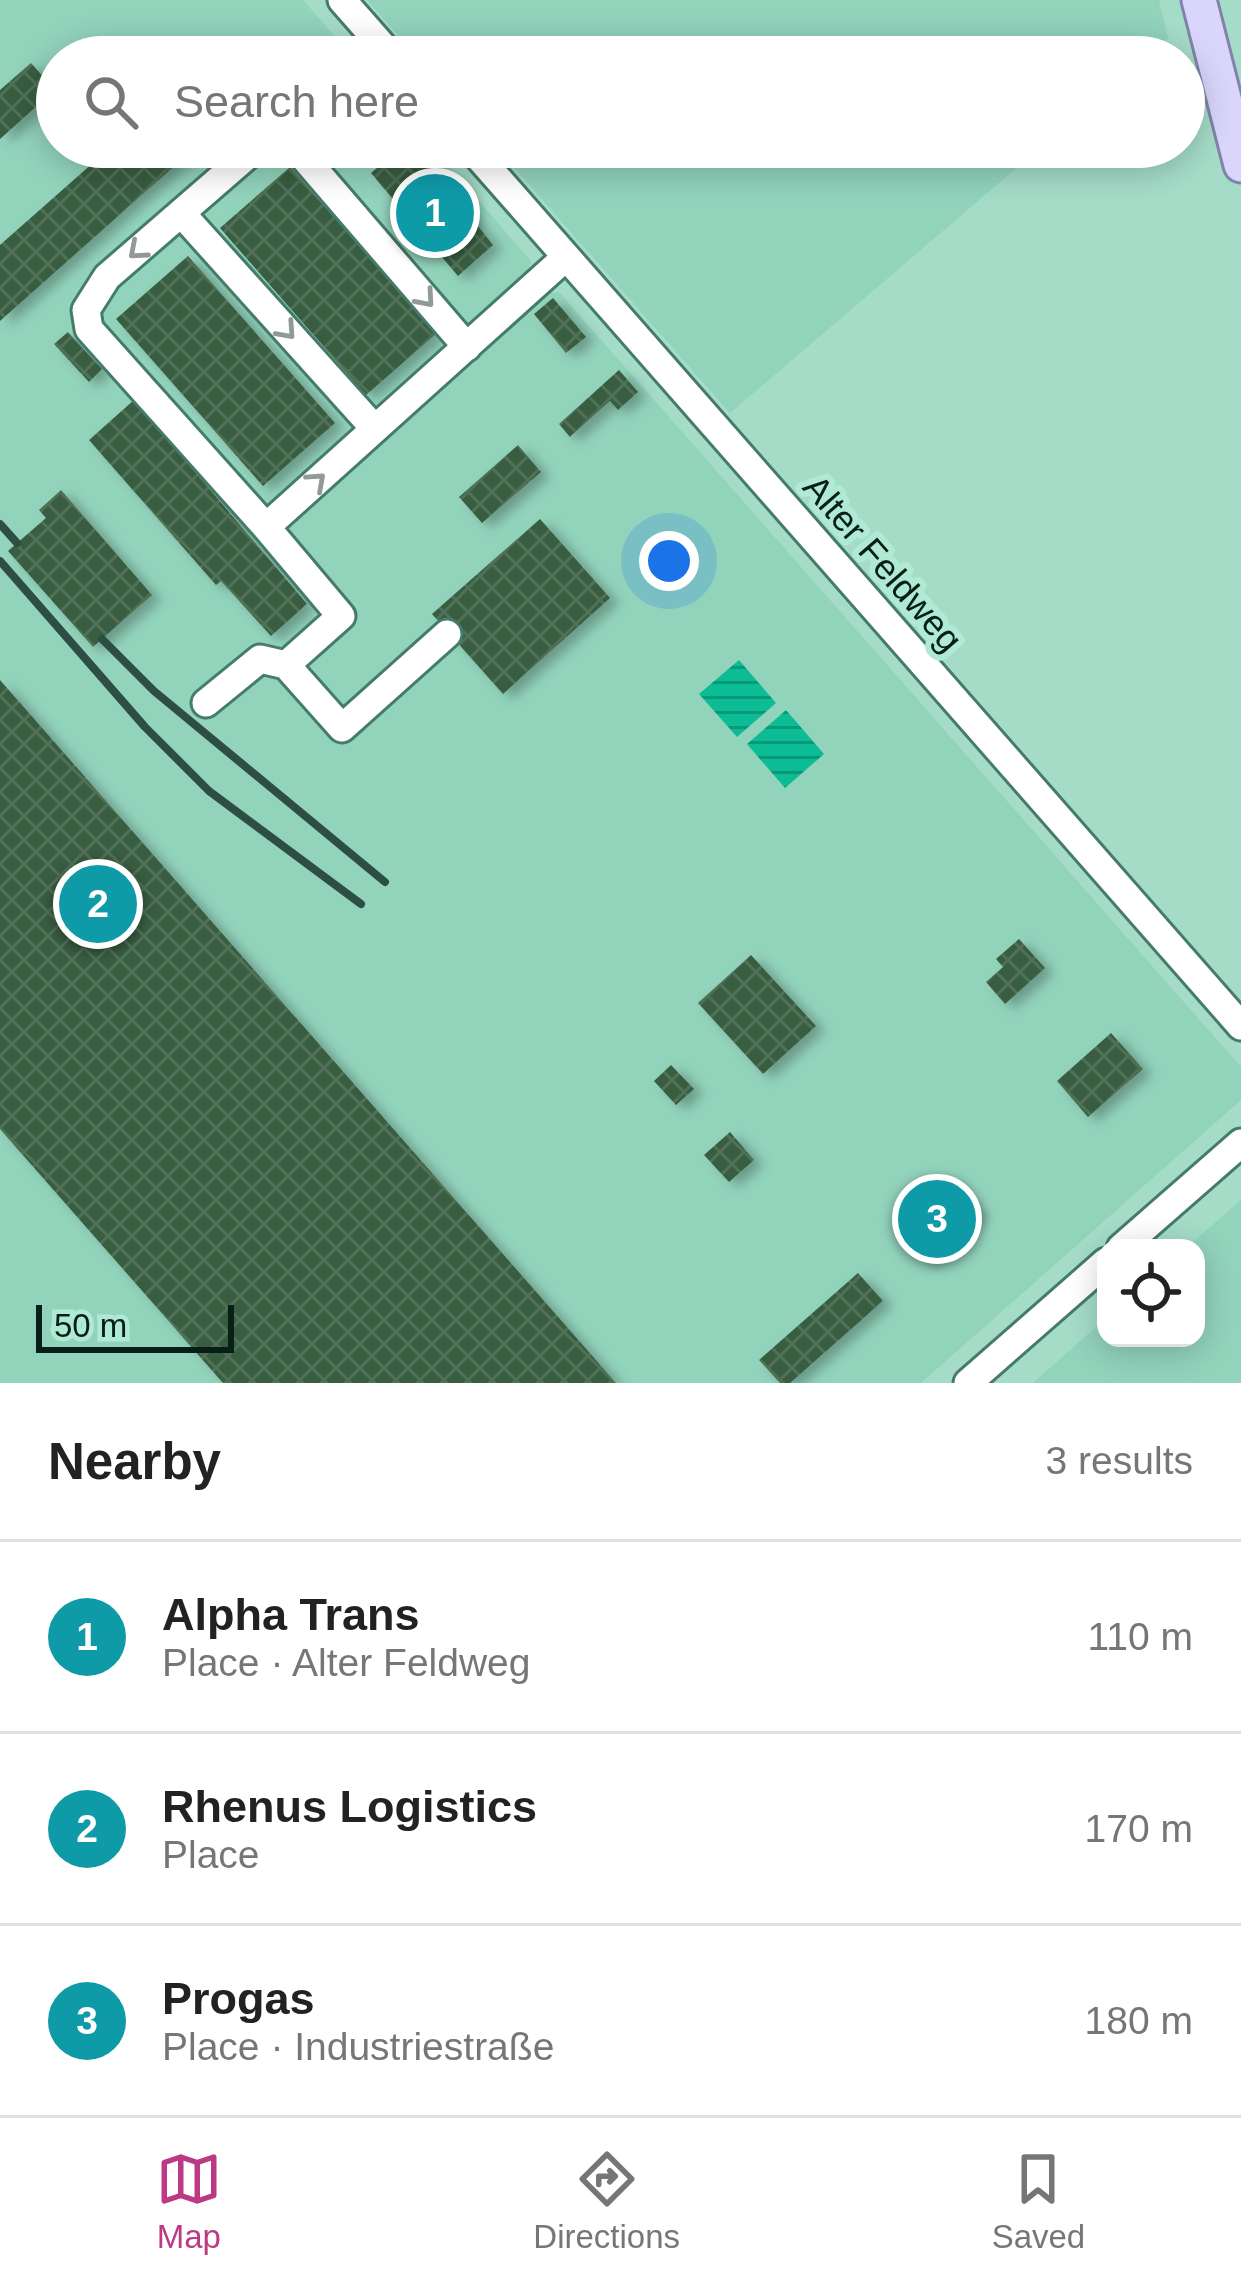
<!DOCTYPE html>
<html lang="en">
<head>
<meta charset="utf-8">
<style>
  :root { --surface:#fff; --page:#f2f2f2; --text:#222; --muted:#767676; --line:#e0e0e0; --accent:#bc3a83 }
  body { margin:0; font-family:Arial,sans-serif; background:var(--page); color:var(--text) }
  .controls { position:absolute; right:36px; bottom:36px; display:grid; overflow:hidden; border-radius:24px; box-shadow:0 6px 30px #0003 }
  .controls button { width:108px; height:108px; display:grid; place-items:center; padding:0; border:0; border-bottom:3px solid var(--line); background:var(--surface); color:var(--text); font:60px sans-serif }
  .scale { position:absolute; left:36px; bottom:30px; width:198px; box-sizing:border-box; padding-left:12px; border:6px solid #081f18; border-top:0; font-size:33px; line-height:42px; white-space:nowrap; color:#081f18; -webkit-text-stroke:9px #b1ead4; paint-order:stroke }
  .you { position:absolute; left:669px; top:561px; width:42px; height:42px; margin:-30px; border:9px solid #fff; border-radius:50%; background:#1a73e8; box-shadow:0 0 0 18px #1a73e833 }
  .badge { display:grid; place-items:center; width:78px; height:78px; border-radius:50%; background:var(--accent); color:#fff; font-size:39px; font-weight:700 }
  .pin { position:absolute; translate:-50% -50%; border:6px solid #fff; box-shadow:0 3px 12px #0006 }
  .list { margin:0; padding:0; list-style:none }
  h2 { display:flex; justify-content:space-between; align-items:center; height:156px; margin:0; padding:0 48px; font-size:51px }
  h2 small { font-size:39px; font-weight:400; color:var(--muted) }
  .list li { display:grid; grid-template-columns:78px 1fr auto; gap:36px; align-items:center; box-sizing:border-box; height:192px; padding:0 48px; border-top:3px solid var(--line) }
  .list b { display:block; font-size:45px; white-space:nowrap }
  .list p { margin:0; font-size:39px; white-space:nowrap; color:var(--muted) }
  .list em { font-size:39px; font-style:normal; color:var(--muted) }
  .icon { flex:none; width:66px; height:66px; fill:none; stroke:currentColor; stroke-width:2; stroke-linecap:round; stroke-linejoin:round }
  .map { position:relative; flex:none; width:1241px; height:1383px; overflow:hidden }
  .search { position:absolute; background:var(--surface); box-shadow:0 6px 30px #0003; left:36px; right:36px; top:36px; height:132px; display:flex; align-items:center; gap:30px; box-sizing:border-box; padding:0 42px; border-radius:66px; color:var(--muted); font-size:45px }
  .sheet { height:732px; background:var(--surface) }
  nav { display:flex; justify-content:space-around; align-items:center; box-sizing:border-box; height:168px; border-top:3px solid var(--line); background:var(--surface); font-size:33px; color:var(--muted) }
  nav a { display:grid; justify-items:center; gap:6px }
  nav .on { color:var(--accent) }
  .map>svg:first-child { display:block }
</style>
</head>
<body>
<div class="map">
<svg width="1241" height="1383" viewBox="0 0 1241 1383">
  <defs>
    <pattern id="water-rules" width="6" height="5" patternUnits="userSpaceOnUse" patternTransform="scale(3)"><rect width="6" height="5" fill="#0bbc94"/><path d="M0 2.5h6" fill="none" stroke="#099878"/></pattern>
    <pattern id="building-cross-hatch" width="8" height="8" patternUnits="userSpaceOnUse" patternTransform="scale(3)"><rect width="8" height="8" fill="#385d40"/><path d="M0 0l8 8M0 8l8-8" fill="none" stroke="#517058"/></pattern>
    <filter id="shadow"><feDropShadow dx="9" dy="5" stdDeviation="6" flood-color="#0004"/></filter>
  </defs>
  <rect width="100%" height="100%" fill="#a4dcc8"/>
  <path fill="#92d3bc" d="M 0,0 L 303,0 L 353,57 L 57,57 L 57,147 L 432,147 L 531,261 L 527,274 L 544,293 L 559,292 L 1241,1067 L 1241,1100 L 921,1383 L 0,1383 Z
    M 367,0 L 1159,0 L 1168,38 L 1146,57 L 417,57 Z
    M 496,147 L 1041,147 L 730,413 Z
    M 1241,1200 L 1241,1383 L 1033,1383 L 1106,1318 L 1106,1338 L 1196,1338 L 1196,1248 L 1186,1248 Z"/>
  <path fill="url(#water-rules)" d="M 739,660 L 776,703 L 737,737 L 699,694 Z
    M 786,710 L 824,754 L 785,788 L 747,744 Z"/>
  <path fill="url(#building-cross-hatch)" filter="url(#shadow)" d="M 31,63 L 55,90 L 0,139 L 0,90 Z
    M 111,147 L 196,147 L 0,321 L 0,245 Z
    M 402,147 L 415,147 L 493,245 L 458,276 L 371,173 Z
    M 290,167 L 436,334 L 366,395 L 220,228 Z
    M 188,256 L 335,423 L 263,486 L 116,319 Z
    M 553,298 L 586,337 L 566,353 L 534,314 Z
    M 68,332 L 102,369 L 89,382 L 54,344 Z
    M 619,370 L 638,392 L 618,410 L 610,401 L 570,437 L 559,424 Z
    M 134,400 L 307,604 L 271,636 L 221,581 L 216,585 L 89,440 Z
    M 518,445 L 541,472 L 482,523 L 459,497 Z
    M 61,490 L 152,595 L 93,647 L 8,551 L 46,518 L 39,510 Z
    M 540,519 L 610,598 L 503,694 L 432,614 Z
    M 0,680 L 616,1383 L 223,1383 L 0,1129 Z
    M 1019,939 L 1045,968 L 1005,1004 L 986,982 L 1003,967 L 996,959 Z
    M 751,955 L 816,1026 L 763,1074 L 698,1003 Z
    M 1111,1033 L 1143,1069 L 1088,1117 L 1057,1081 Z
    M 671,1065 L 694,1089 L 676,1105 L 654,1081 Z
    M 730,1132 L 754,1160 L 729,1182 L 704,1155 Z
    M 948,1178 L 980,1213 L 927,1261 L 895,1225 Z
    M 858,1273 L 883,1301 L 790,1383 L 780,1383 L 759,1360 Z"/>
  <g fill="none" stroke-linecap="round" stroke-linejoin="round">
    <defs>
      <path id="minor" d="M 342,0 L 392,57
        M 257,147 L 107,277 L 86,310 L 89,329 L 266,527 L 566,257
        M 295,147 L 467,347
        M 470,147 L 1241,1026
        M 181,213 L 375,429
        M 286,665 L 342,728 L 447,634
        M 206,703 L 260,659 L 286,665 L 341,616 L 266,527
        M 1121,1248 L 1241,1143
        M 968,1383 L 1106,1262"/>
      <path id="major" d="M 1199,0 L 1241,165"/>
    </defs>
    <use href="#minor" stroke="#457b69" stroke-width="33"/>
    <use href="#major" stroke="#8184aa" stroke-width="39"/>
    <use href="#minor" stroke="#fff" stroke-width="27"/>
    <use href="#major" stroke="#dad6fb" stroke-width="33"/>
    <path stroke="#2e4d43" stroke-width="8" d="M 0,524 L 17,543
      M 0,561 L 145,727 L 209,791 L 361,904
      M 102,639 L 154,691 L 385,882"/>
  </g>
  <defs><path id="oneway-chevron" d="M-2-3.5L2.5 0L-2 3.5" fill="none" stroke-width="1.6" stroke-linecap="round" stroke-linejoin="round" transform="scale(3)"/></defs>
  <g stroke="#909a97">
    <use href="#oneway-chevron" transform="translate(137 251) rotate(139)"/>
    <use href="#oneway-chevron" transform="translate(426 299) rotate(49)"/>
    <use href="#oneway-chevron" transform="translate(287 331) rotate(48)"/>
    <use href="#oneway-chevron" transform="translate(317 481) rotate(-42)"/>
  </g>
  <g text-anchor="middle" dominant-baseline="central" stroke-width="12" stroke-linejoin="round" paint-order="stroke">
    <g font-size="36" fill="#081f18" stroke="#b1ead4">
      <text transform="translate(883 563) rotate(49)">Alter Feldweg</text>
    </g>
  </g>
</svg>
<div class="controls">
<button><svg class="icon" aria-label="locate" viewBox="0 0 24 24"><circle cx="12" cy="12" r="6"/><path d="M12 2v4M12 18v4M2 12h4M18 12h4"/></svg></button>
</div>
<div class="scale">50 m</div>
<div class="you"></div>
<div class="pin badge" style="left:435px;top:213px;background:#0f9aa8">1</div>
<div class="pin badge" style="left:98px;top:904px;background:#0f9aa8">2</div>
<div class="pin badge" style="left:937px;top:1219px;background:#0f9aa8">3</div>
<div class="search"><svg class="icon" aria-label="search" viewBox="0 0 24 24"><circle cx="10" cy="10" r="6"/><path d="M15 15l6 6"/></svg>Search here</div>
</div>
<section class="sheet">
<h2>Nearby<small>3 results</small></h2>
<ul class="list">
<li><span class="badge" style="background:#0f9aa8">1</span><div><b>Alpha Trans</b><p>Place · Alter Feldweg</p></div><em>110 m</em></li>
<li><span class="badge" style="background:#0f9aa8">2</span><div><b>Rhenus Logistics</b><p>Place</p></div><em>170 m</em></li>
<li><span class="badge" style="background:#0f9aa8">3</span><div><b>Progas</b><p>Place · Industriestraße</p></div><em>180 m</em></li>
</ul>
</section>
<nav>
<a class="on"><svg class="icon" aria-label="map" viewBox="0 0 24 24"><path d="M3 6l6-2 6 2 6-2v14l-6 2-6-2-6 2zM9 4v14M15 6v14"/></svg>Map</a>
<a><svg class="icon" aria-label="directions" viewBox="0 0 24 24"><path d="M12 3l9 9-9 9-9-9zM9 14v-3h6M13 9l2 2-2 2"/></svg>Directions</a>
<a><svg class="icon" aria-label="saved" viewBox="0 0 24 24"><path d="M7 4h10v16l-5-4-5 4z"/></svg>Saved</a>
</nav>
</body>
</html>
